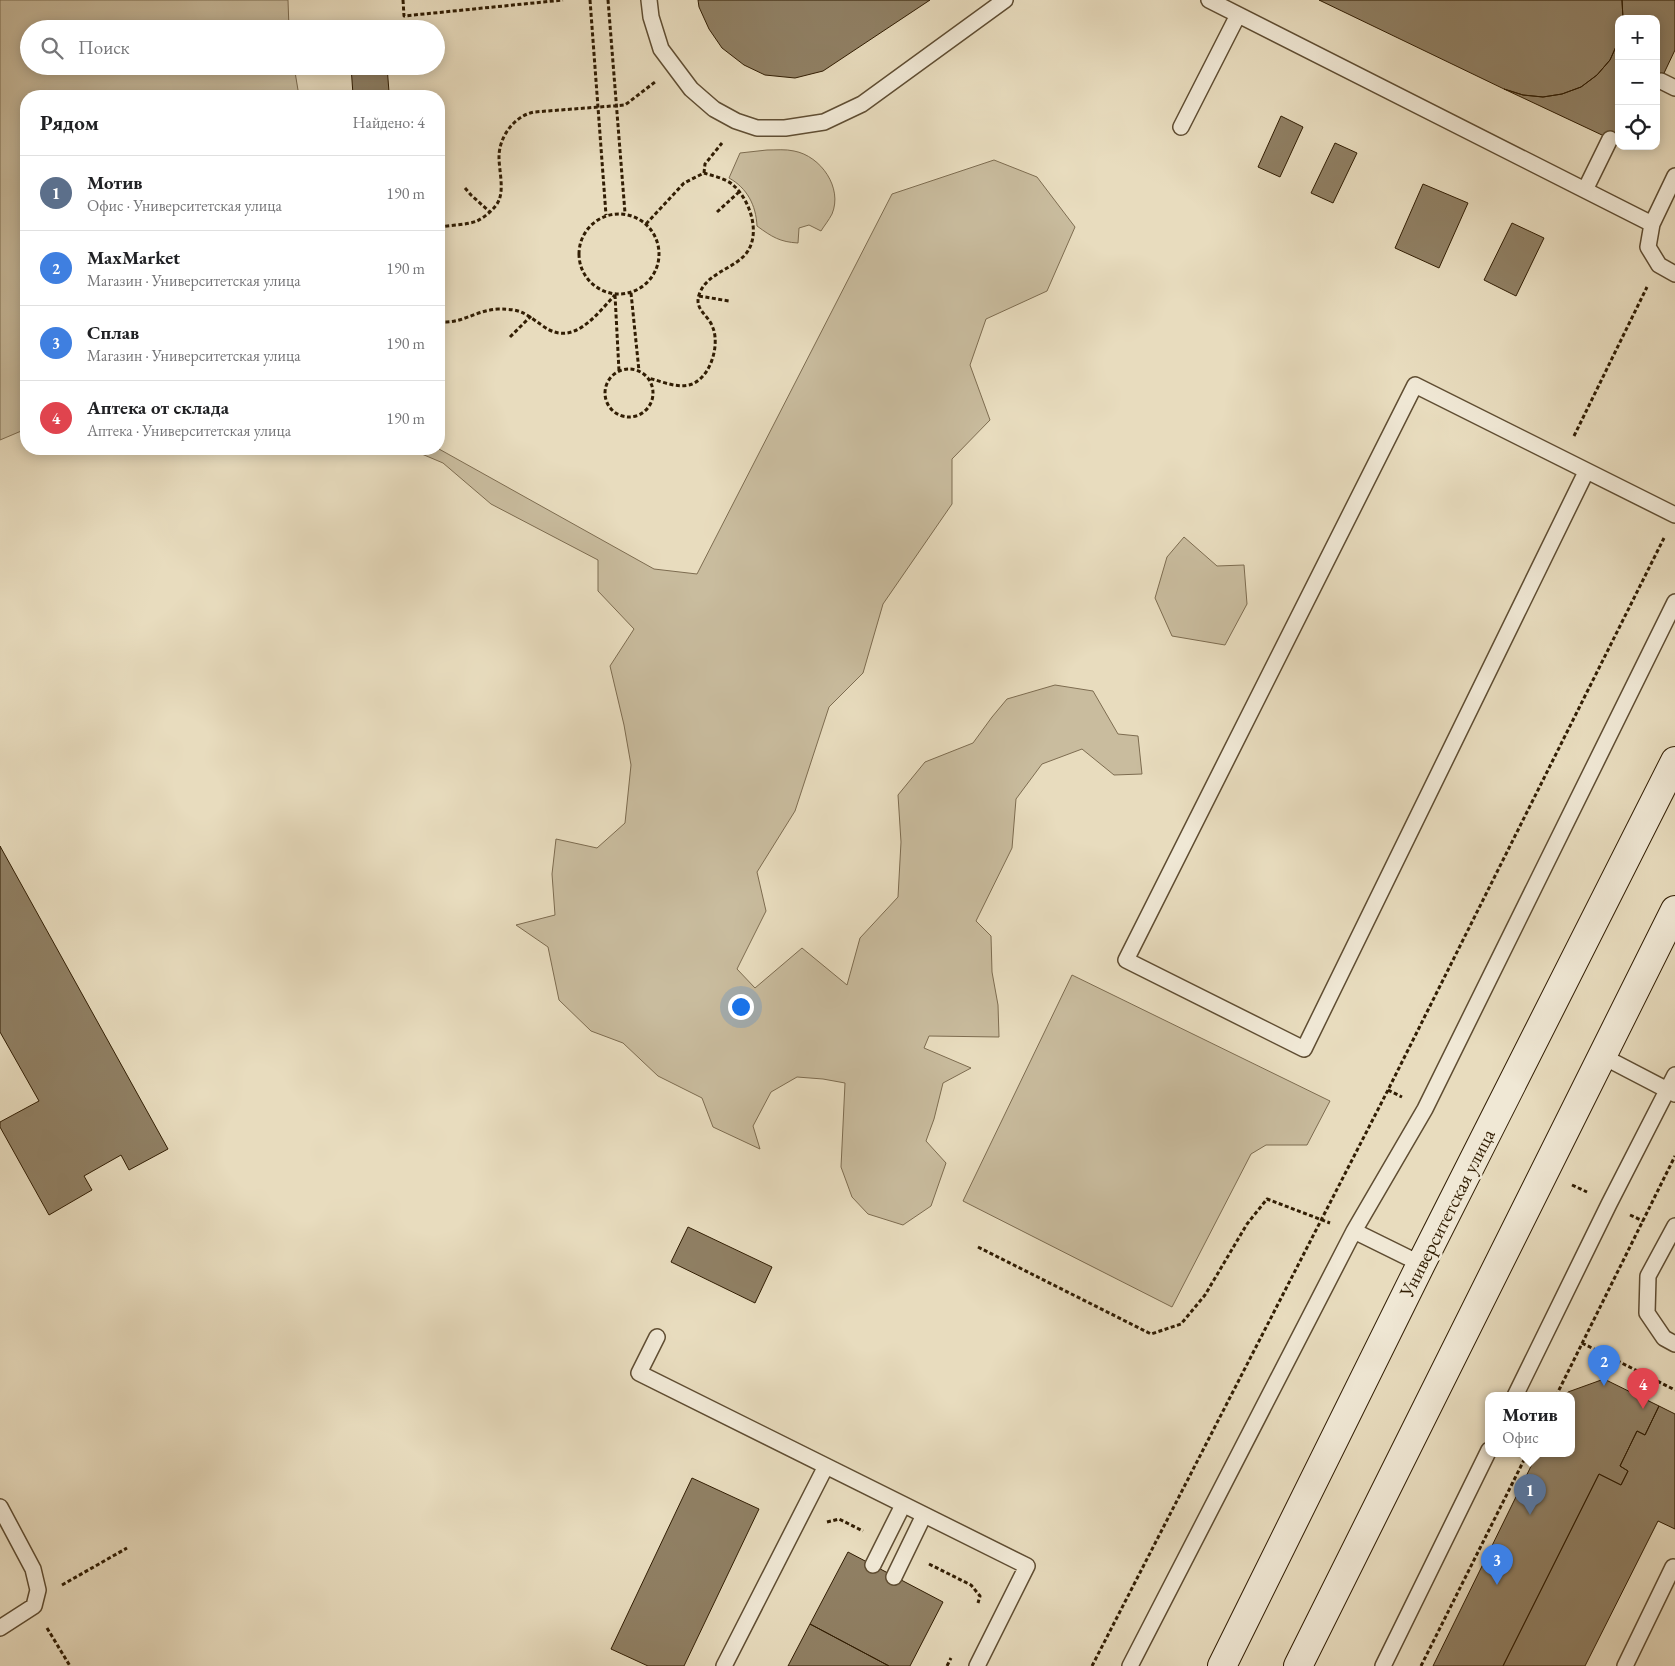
<!DOCTYPE html>
<html lang="ru">
<head>
<meta charset="utf-8">
<style>
  :root { --surface:#fff; --page:#f2f2f2; --text:#202124; --muted:#757577; --line:#e0e0e0; --accent:#8f2418 }
  body { margin:0; font-family:"EB Garamond",serif; background:var(--page); color:var(--text) }
  .controls { position:absolute; right:15px; top:15px; display:grid; overflow:hidden; border-radius:10px; box-shadow:0 2px 12px #0003 }
  .controls button { width:45px; height:45px; display:grid; place-items:center; padding:0; border:0; border-bottom:1px solid var(--line); background:var(--surface); color:var(--text); font:25px sans-serif }
  .you { position:absolute; left:740px; top:1006px; width:18px; height:18px; margin:-12px; border:4px solid #fff; border-radius:50%; background:#1a73e8; box-shadow:0 0 0 8px #1a73e833 }
  .badge { display:grid; place-items:center; width:32px; height:32px; border-radius:50%; background:var(--accent); color:#fff; font-size:16px; font-weight:700 }
  .pin { position:absolute; translate:-50% -41px; filter:drop-shadow(0 1px 2px #0008) }
  .pin::after { content:''; position:absolute; top:26px; width:18px; height:15px; background:inherit; clip-path:polygon(0 0,100% 0,50% 100%) }
  .popup { position:absolute; left:1485px; top:1392px; width:90px; height:65px; box-sizing:border-box; display:grid; place-content:center; border-radius:10px; background:var(--surface); filter:drop-shadow(0 1px 4px #0005); font-size:16px; white-space:nowrap; color:var(--muted) }
  .popup b { font-size:19px; color:var(--text) }
  .popup::after { content:''; position:absolute; left:50%; top:100%; margin-left:-10px; border:10px solid transparent; border-top-color:var(--surface) }
  .list { margin:0; padding:0; list-style:none }
  h2 { display:flex; justify-content:space-between; align-items:center; height:65px; margin:0; padding:0 20px; font-size:21px }
  h2 small { font-size:16px; font-weight:400; color:var(--muted) }
  .list li { display:grid; grid-template-columns:32px 1fr auto; gap:15px; align-items:center; box-sizing:border-box; height:75px; padding:0 20px; border-top:1px solid var(--line) }
  .list b { display:block; font-size:19px; white-space:nowrap }
  .list p { margin:0; font-size:16px; white-space:nowrap; color:var(--muted) }
  .list em { font-size:16px; font-style:normal; color:var(--muted) }
  .icon { flex:none; width:28px; height:28px; fill:none; stroke:currentColor; stroke-width:2; stroke-linecap:round; stroke-linejoin:round }
  .map { position:relative; flex:none; width:1675px; height:1666px; overflow:hidden }
  .search { position:absolute; background:var(--surface); box-shadow:0 2px 12px #0003; left:20px; top:20px; width:425px; height:55px; display:flex; align-items:center; gap:12px; box-sizing:border-box; padding:0 18px; border-radius:28px; color:var(--muted); font-size:19px }
  .panel { position:absolute; background:var(--surface); box-shadow:0 2px 12px #0003; left:20px; top:90px; width:425px; height:365px; border-radius:20px }
  .map>svg:first-child { display:block }
</style>
</head>
<body>
<div class="map">
<svg width="1675" height="1666" viewBox="0 0 1675 1666">
  <rect width="100%" height="100%" fill="#e8dcbe"/>
  <filter id="stains"><feTurbulence type="fractalNoise" baseFrequency=".004" numOctaves="4"/><feColorMatrix values="0 0 0 0 .2 0 0 0 0 .09 0 0 0 0 .02 0 0 0 .5 -.17"/></filter>
  <radialGradient id="worn" r=".72"><stop offset=".6" stop-color="#630" stop-opacity="0"/><stop offset="1" stop-color="#630" stop-opacity=".3"/></radialGradient>
  <path fill="#c9bc9e" stroke="#7d6c50" d="M 0,0 L 288,0 L 289,29 L 29,29 L 29,66 L 294,66 L 299,96 L 26,96 L 26,429 L 0,440 Z
    M 767,150 C 776,150 786,149 794,151 C 821,156 843,188 832,214 C 829,220 824,226 821,231 L 809,225 L 799,228 L 798,243 C 780,242 772,237 757,226 C 756,205 747,188 729,178 L 740,153 Z
    M 994,160 L 1037,177 L 1075,227 L 1047,291 L 986,319 L 970,365 L 990,420 L 952,459 L 952,504 L 883,604 L 863,673 L 829,707 L 795,811 L 757,872 L 766,911 L 737,969 L 755,988 L 802,948 L 847,985 L 860,938 L 898,897 L 901,842 L 898,795 L 925,762 L 973,743 L 992,717 L 1007,699 L 1055,685 L 1093,691 L 1118,734 L 1138,736 L 1142,774 L 1114,775 L 1082,749 L 1042,764 L 1016,799 L 1012,848 L 976,921 L 991,936 L 992,972 L 998,1005 L 999,1037 L 929,1036 L 924,1048 L 971,1068 L 943,1083 L 934,1119 L 926,1141 L 946,1163 L 931,1206 L 903,1225 L 868,1214 L 852,1197 L 841,1167 L 845,1083 L 823,1079 L 797,1077 L 771,1092 L 753,1126 L 760,1149 L 713,1127 L 702,1098 L 658,1076 L 623,1043 L 591,1031 L 559,1000 L 548,947 L 516,925 L 555,915 L 552,874 L 556,839 L 597,848 L 625,823 L 631,765 L 624,725 L 610,666 L 634,629 L 598,591 L 598,560 L 491,504 L 443,463 L 410,449 L 439,449 L 654,569 L 697,574 L 892,194 Z
    M 1184,537 L 1217,566 L 1244,565 L 1247,604 L 1225,645 L 1172,636 L 1155,598 L 1167,557 Z
    M 1072,975 L 1330,1101 L 1307,1145 L 1266,1145 L 1251,1154 L 1172,1307 L 963,1201 Z"/>
  <path fill="#908064" stroke="#311d03" d="M 698,0 L 930,0 L 823,71 L 795,78 L 765,75 L 744,65 L 722,48 L 709,29 L 699,7 Z
    M 1319,0 L 1622,0 L 1623,19 L 1619,19 L 1618,42 L 1610,60 L 1597,75 L 1581,87 L 1562,94 L 1543,97 L 1523,95 L 1504,89 Z
    M 1622,0 L 1675,0 L 1675,50 L 1656,90 L 1656,19 L 1623,19 Z
    M 1619,40 L 1619,143 L 1504,89 L 1523,95 L 1543,97 L 1562,94 L 1581,87 L 1597,75 L 1610,60 Z
    M 351,66 L 387,66 L 389,92 L 353,95 Z
    M 1281,116 L 1303,127 L 1280,177 L 1258,167 Z
    M 1335,143 L 1357,153 L 1333,203 L 1311,193 Z
    M 1423,184 L 1468,203 L 1439,268 L 1395,248 Z
    M 1512,223 L 1544,238 L 1516,296 L 1484,280 Z
    M 0,846 L 168,1149 L 129,1170 L 121,1155 L 84,1176 L 92,1190 L 49,1215 L 0,1127 L 0,1122 L 39,1101 L 0,1032 Z
    M 688,1227 L 772,1267 L 755,1303 L 671,1262 Z
    M 1604,1379 L 1659,1406 L 1645,1435 L 1637,1431 L 1620,1466 L 1628,1471 L 1621,1485 L 1599,1474 L 1503,1666 L 1433,1666 L 1537,1454 L 1571,1454 L 1571,1396 L 1566,1396 L 1568,1392 Z
    M 1659,1406 L 1675,1414 L 1675,1529 L 1658,1521 L 1585,1666 L 1503,1666 L 1599,1474 L 1621,1485 L 1628,1471 L 1620,1466 L 1637,1431 L 1645,1435 Z
    M 692,1478 L 759,1509 L 684,1666 L 648,1666 L 611,1649 Z
    M 848,1552 L 943,1602 L 910,1666 L 889,1666 L 810,1624 Z
    M 810,1624 L 889,1666 L 788,1666 Z"/>
  <g fill="none" stroke-linecap="round" stroke-linejoin="round">
    <defs>
      <path id="service" d="M 649,0 L 651,17 L 661,49 L 691,89 L 714,109 L 736,121 L 757,128 L 785,128 L 824,122 L 862,104 L 1005,0
        M 1209,0 L 1652,224
        M 1661,81 L 1675,88
        M 1181,127 L 1238,15
        M 1675,176 L 1652,224 L 1648,247 L 1659,265 L 1675,274
        M 1585,190 L 1610,139
        M 1586,472 L 1304,1049 L 1126,960 L 1415,385 L 1675,515
        M 1602,1056 L 1675,1094
        M 1675,1226 L 1648,1276 L 1647,1313 L 1664,1338 L 1675,1344
        M 1354,1231 L 1421,1264
        M 657,1337 L 639,1373 L 1027,1566 L 977,1666
        M 1515,1396 L 1609,1204 L 1675,1075
        M 0,1507 L 33,1569 L 38,1590 L 34,1606 L 0,1628
        M 873,1565 L 903,1505
        M 894,1577 L 924,1515
        M 724,1666 L 826,1466
        M 1130,1666 L 1354,1231 L 1425,1109 L 1675,602
        M 1383,1666 L 1489,1450
        M 1625,1666 L 1673,1567 L 1675,1568"/>
      <path id="secondary" d="M 1222,1666 L 1421,1264 L 1675,761
        M 1298,1666 L 1675,910"/>
    </defs>
    <use href="#service" stroke="#5f4d32" stroke-width="18"/>
    <use href="#secondary" stroke="#311d03" stroke-width="30"/>
    <path stroke="#311d03" stroke-width="3" stroke-dasharray="4 2.5" stroke-linecap="butt" d="M 403,0 L 404,16 L 563,0
      M 590,0 L 606,215
      M 608,0 L 625,213
      M 704,173 L 705,164 L 722,143
      M 465,188 L 471,195 L 490,212
      M 717,212 L 739,192
      M579 254a40 40 0 1 1 80 0a40 40 0 1 1-80 0Z
      M 646,224 L 684,183 L 704,173 C 713,176 724,178 732,184 C 750,199 763,236 744,256 C 730,270 706,274 699,295 C 694,310 709,315 713,328 C 720,346 710,380 689,385 C 675,388 661,381 648,378
      M 439,227 C 451,225 466,225 477,221 C 485,217 496,208 499,200 C 504,188 499,170 499,157 C 499,137 514,116 534,112 L 625,105 L 655,82
      M 631,293 L 639,371
      M 615,295 L 619,371
      M 699,296 L 729,301
      M 439,321 C 458,326 476,310 498,309 C 522,309 524,313 543,326 C 573,348 596,315 615,295
      M 510,337 L 531,316
      M605 393a24 24 0 1 1 48 0a24 24 0 1 1-48 0Z
      M 1574,436 L 1647,287
      M 1388,1090 L 1402,1097
      M 1572,1185 L 1587,1192
      M 1630,1215 L 1643,1221
      M 978,1247 L 1151,1334 L 1181,1324 L 1205,1295 L 1247,1224 L 1267,1199 L 1330,1223
      M 1582,1343 L 1675,1390
      M 1556,1396 L 1675,1156
      M 827,1522 L 839,1519 L 863,1531
      M 929,1564 L 971,1585 L 980,1596 L 978,1603
      M 62,1585 L 127,1548
      M 47,1628 L 70,1666
      M 947,1666 L 951,1658
      M 1092,1666 L 1388,1090 L 1664,538
      M 1421,1666 L 1527,1454"/>
    <use href="#service" stroke="#f0e8d5" stroke-width="15"/>
    <use href="#secondary" stroke="#f0e8d5" stroke-width="28"/>
  </g>
  <g text-anchor="middle" dominant-baseline="central" stroke-width="5" stroke-linejoin="round" paint-order="stroke">
    <g font-size="20" fill="#311d03" stroke="#f0e8d5">
      <text transform="translate(1447 1213) rotate(-63)">Университетская улица</text>
    </g>
  </g>
  <rect width="100%" height="100%" filter="url(#stains)"/>
  <rect width="100%" height="100%" fill="url(#worn)"/>
</svg>
<div class="controls">
<button>+</button>
<button>−</button>
<button><svg class="icon" aria-label="locate" viewBox="0 0 24 24"><circle cx="12" cy="12" r="6"/><path d="M12 2v4M12 18v4M2 12h4M18 12h4"/></svg></button>
</div>
<div class="you"></div>
<div class="pin badge" style="left:1530px;top:1515px;background:#5c6f8a">1</div>
<div class="popup"><b>Мотив</b>Офис</div>
<div class="pin badge" style="left:1604px;top:1386px;background:#3f7fe0">2</div>
<div class="pin badge" style="left:1497px;top:1585px;background:#3f7fe0">3</div>
<div class="pin badge" style="left:1643px;top:1409px;background:#e0444e">4</div>
<div class="search"><svg class="icon" aria-label="search" viewBox="0 0 24 24"><circle cx="10" cy="10" r="6"/><path d="M15 15l6 6"/></svg>Поиск</div>
<section class="panel">
<h2>Рядом<small>Найдено: 4</small></h2>
<ul class="list">
<li><span class="badge" style="background:#5c6f8a">1</span><div><b>Мотив</b><p>Офис · Университетская улица</p></div><em>190 m</em></li>
<li><span class="badge" style="background:#3f7fe0">2</span><div><b>MaxMarket</b><p>Магазин · Университетская улица</p></div><em>190 m</em></li>
<li><span class="badge" style="background:#3f7fe0">3</span><div><b>Сплав</b><p>Магазин · Университетская улица</p></div><em>190 m</em></li>
<li><span class="badge" style="background:#e0444e">4</span><div><b>Аптека от склада</b><p>Аптека · Университетская улица</p></div><em>190 m</em></li>
</ul>
</section>
</div>
</body>
</html>
